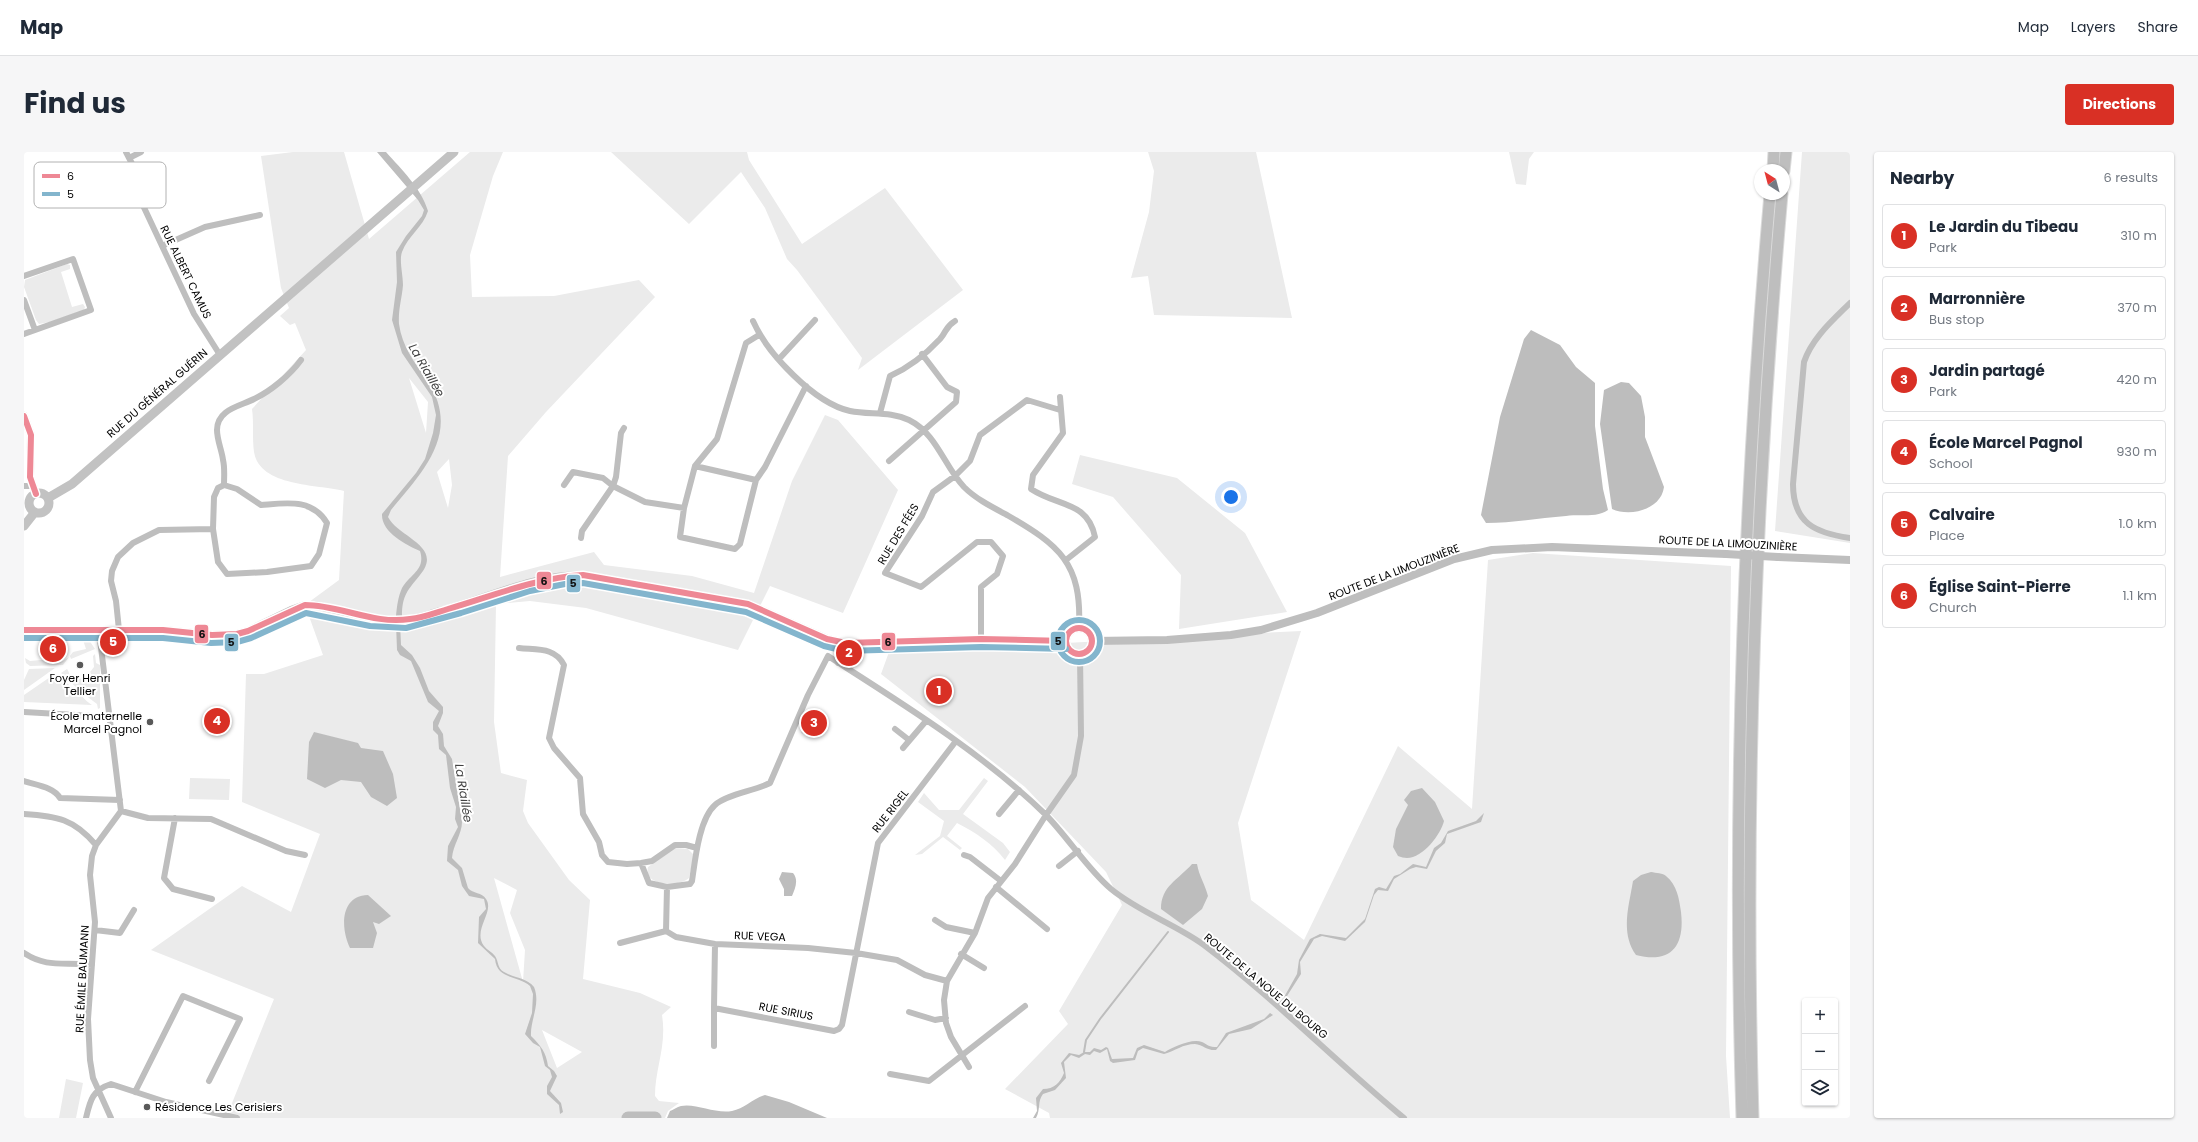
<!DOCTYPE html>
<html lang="en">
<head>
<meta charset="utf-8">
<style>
  :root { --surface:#fff; --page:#f6f6f7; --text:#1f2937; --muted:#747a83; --line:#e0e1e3; --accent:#d93025 }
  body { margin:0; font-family:Poppins,sans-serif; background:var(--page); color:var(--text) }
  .controls { position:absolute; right:12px; bottom:12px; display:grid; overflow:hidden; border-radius:4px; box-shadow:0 1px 3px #0004 }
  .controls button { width:36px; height:36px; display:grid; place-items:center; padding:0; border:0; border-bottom:1px solid var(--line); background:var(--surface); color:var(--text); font:20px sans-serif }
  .compass { position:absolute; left:1730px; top:12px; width:36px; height:36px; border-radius:50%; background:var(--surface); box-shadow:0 1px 3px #0004; rotate:324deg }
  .you { position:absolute; left:1207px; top:345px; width:14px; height:14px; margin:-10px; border:3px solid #fff; border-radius:50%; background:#1a73e8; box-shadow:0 0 0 6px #1a73e833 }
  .badge { display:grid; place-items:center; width:26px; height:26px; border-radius:50%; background:var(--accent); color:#fff; font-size:13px; font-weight:700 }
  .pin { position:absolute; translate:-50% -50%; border:2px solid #fff; box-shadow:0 1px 4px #0006 }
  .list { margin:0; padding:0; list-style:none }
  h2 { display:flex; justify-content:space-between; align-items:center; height:52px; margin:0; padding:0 16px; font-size:17px }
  h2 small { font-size:13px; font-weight:400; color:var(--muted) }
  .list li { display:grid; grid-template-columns:26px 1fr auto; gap:12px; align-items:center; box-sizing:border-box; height:64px; margin:0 8px 8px; padding:0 8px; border:1px solid var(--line); border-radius:4px }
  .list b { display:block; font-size:15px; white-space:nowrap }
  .list p { margin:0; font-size:13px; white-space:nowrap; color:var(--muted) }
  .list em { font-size:13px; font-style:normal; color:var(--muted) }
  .icon { flex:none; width:22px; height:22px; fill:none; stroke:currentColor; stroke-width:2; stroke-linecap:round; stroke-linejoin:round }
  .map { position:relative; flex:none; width:1826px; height:966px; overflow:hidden; border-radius:4px }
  header { display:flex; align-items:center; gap:24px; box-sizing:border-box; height:56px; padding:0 20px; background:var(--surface); border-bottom:1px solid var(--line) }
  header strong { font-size:19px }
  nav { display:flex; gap:22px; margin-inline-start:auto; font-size:14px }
  .intro { display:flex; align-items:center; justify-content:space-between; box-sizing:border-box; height:96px; padding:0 24px }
  h1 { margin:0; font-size:28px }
  .button { padding:10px 18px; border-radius:4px; background:var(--accent); color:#fff; font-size:14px; font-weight:700 }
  main { display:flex; gap:24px; padding:0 24px }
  aside { flex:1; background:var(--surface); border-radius:4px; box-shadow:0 1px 3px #0004 }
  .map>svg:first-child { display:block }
</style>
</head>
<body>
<header>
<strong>Map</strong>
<nav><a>Map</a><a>Layers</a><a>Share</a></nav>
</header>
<div class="intro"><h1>Find us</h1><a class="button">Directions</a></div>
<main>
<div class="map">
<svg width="1826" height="966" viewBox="0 0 1826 966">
  <rect width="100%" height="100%" fill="#fff"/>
  <path fill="#ebebeb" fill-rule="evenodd" d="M 269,0 L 320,0 L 345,87 L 446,0 L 479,0 L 469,24 L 446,103 L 448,145 L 530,144 L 615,128 L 631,145 L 522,260 L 484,304 L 476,425 L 570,400 L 580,413 L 668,424 L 730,441 L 768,329 L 801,263 L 814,268 L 874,338 L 819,461 L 746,434 L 714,498 L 562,456 L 506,449 L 472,452 L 470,570 L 477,621 L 503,628 L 499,659 L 504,671 L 545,728 L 566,748 L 559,827 L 616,841 L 647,855 L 638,863 C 643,894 631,916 631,944 L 635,949 L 655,951 L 644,959 L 641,966 L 202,966 L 250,847 L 127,798 L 218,734 L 267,760 L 296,682 L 218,650 L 222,522 L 240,522 L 299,503 L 281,453 L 315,428 L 320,339 C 293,332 236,335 230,300 C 228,286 230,271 228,257 L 282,198 L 271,171 L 266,173 L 256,164 L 265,156 L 257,136 L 237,4 ZM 385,226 L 404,250 L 402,281 ZM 425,307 L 428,333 L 424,356 L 413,320 ZM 470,726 L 493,738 L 486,761 L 501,798 L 499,830 ZM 518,878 L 558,900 L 533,916 Z
    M 587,0 L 723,0 L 725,8 L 778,92 L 861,36 L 939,138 L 834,218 L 838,206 L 773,118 L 763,107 L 741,56 L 717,20 L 665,72 Z
    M 1124,0 L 1232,0 L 1268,166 L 1130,163 L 1124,124 L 1107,126 L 1125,60 L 1130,19 Z
    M 1485,0 L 1510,0 L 1505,7 L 1502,33 L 1492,32 Z
    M 1778,0 L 1826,0 L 1826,391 L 1751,379 Z
    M 43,112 L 46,113 L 46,117 L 37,120 L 48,155 L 59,152 L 61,155 L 60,158 L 26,170 L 15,172 L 12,168 L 0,135 L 1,128 Z
    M 1056,303 L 1153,326 L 1221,381 L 1263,460 L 1155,477 L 1157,423 L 1089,345 L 1048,332 Z
    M 1509,401 L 1707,414 L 1702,904 L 1706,966 L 1026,966 L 1025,961 L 981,937 L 1044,872 L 1035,859 L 1098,753 L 1082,720 L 1001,635 L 857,522 L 865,500 L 1277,479 L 1214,671 L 1227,748 L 1280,788 L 1374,594 L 1448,657 L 1464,408 Z
    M 59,488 L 65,488 L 71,497 L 47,507 L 46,504 L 49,500 L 62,497 Z
    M 71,502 L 72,511 L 76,513 L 76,556 L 74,557 L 73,552 L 57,540 L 37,521 L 43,517 C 45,519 45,523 47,525 C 56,531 65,522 70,515 L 69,504 Z
    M 45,505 L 39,513 L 6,514 L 2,511 L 1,506 L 6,509 L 28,507 L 29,511 L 39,509 Z
    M 31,516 L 0,538 L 0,528 L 5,517 Z
    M 32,521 C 37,528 42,530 49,536 C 56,541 60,548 68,553 L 0,550 L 0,543 Z
    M 789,556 L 799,562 L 795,568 L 801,573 L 785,584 L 777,581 Z
    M 166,626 L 206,627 L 205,648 L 165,647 Z
    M 960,626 L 964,629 L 939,662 L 979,691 L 986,700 L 981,708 C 968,691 952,681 933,671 L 923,684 L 938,696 L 936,698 L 919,685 L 898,702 L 891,703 L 916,684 L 920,669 L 894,650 L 900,641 L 915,658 L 935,658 Z
    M 651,696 L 664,697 L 670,703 L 665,726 C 655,735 619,735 624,715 Z
    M 42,927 L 59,931 L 52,966 L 35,966 Z"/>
  <path fill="#bdbdbd" d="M 353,0 L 362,0 C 378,18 397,36 404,59 C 399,75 384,84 378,100 C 375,108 379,123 379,133 C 378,146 374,158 375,172 C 378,194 390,210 403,228 C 438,281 399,319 367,358 L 364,365 C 375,386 420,394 396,423 C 384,438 378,443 378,464 L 372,464 C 373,454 374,445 378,436 C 386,422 402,418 396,399 C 382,393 357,380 358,362 L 392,321 L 401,307 L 409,281 L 412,263 L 408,245 L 378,201 L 368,168 L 373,130 L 372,100 L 382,84 L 398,64 L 400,58 L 394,48 Z
    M 1507,178 L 1536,193 L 1552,215 L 1571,231 L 1571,274 L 1579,337 L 1584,358 C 1573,366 1556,362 1542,364 C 1515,366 1489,371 1462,371 L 1457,363 L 1476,265 L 1500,187 Z
    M 1597,230 L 1605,231 L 1617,244 L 1621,265 L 1621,285 L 1640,335 C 1637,358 1606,365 1588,357 L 1576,272 L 1580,238 Z
    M 372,471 L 376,471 L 377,493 L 388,503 L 396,516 L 405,539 L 419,555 L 419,561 L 414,574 L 419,582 L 420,594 L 428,607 L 438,670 C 438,682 429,693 428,706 L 438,716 L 444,736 C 449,742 458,740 462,747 C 471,760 448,778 460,794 C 463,798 468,800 471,804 C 475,810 473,816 480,820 C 490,826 503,826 510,835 C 517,852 506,868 507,884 C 517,894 522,900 524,914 L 530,919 L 533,924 L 526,939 L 537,951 L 539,960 L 536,962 L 535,953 L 523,942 L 523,934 L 528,925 L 526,918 L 521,914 L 516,895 L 509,891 L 501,882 L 508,861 L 509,842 L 506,834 C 494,823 473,828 471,807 L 454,791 L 455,765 L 462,757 L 460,747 L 445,744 L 438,734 L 434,718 L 423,709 L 424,694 L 434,675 L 431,667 L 432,655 L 426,636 L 422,603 L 415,597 L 414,583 L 409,578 L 409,570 L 415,559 L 404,550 L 387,509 L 376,503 L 373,498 Z
    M 290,580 L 334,591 L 337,596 L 359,599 L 369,622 L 373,646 L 363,654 L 347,645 L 337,630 L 317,628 L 301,636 L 283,627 L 285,590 Z
    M 1398,636 L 1411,650 L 1420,669 C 1417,682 1399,706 1383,706 C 1380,706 1377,705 1374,704 L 1369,695 L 1372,677 L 1384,653 L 1380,648 L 1387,639 Z
    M 1460,661 L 1457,670 L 1423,682 L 1421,691 L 1412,699 L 1403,717 L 1392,715 L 1386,717 L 1370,727 L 1364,739 L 1354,738 L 1350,743 L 1341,770 L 1321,789 L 1298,784 L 1290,787 L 1276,810 L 1277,822 L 1256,855 L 1253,852 L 1259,847 L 1273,822 L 1275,808 L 1286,787 L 1296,782 L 1322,786 L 1341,767 L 1351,737 L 1355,735 L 1362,737 L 1370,724 L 1376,722 L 1389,712 L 1402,715 L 1410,696 L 1417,691 L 1424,679 L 1452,669 Z
    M 1168,712 L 1173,712 C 1175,724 1181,732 1184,744 L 1178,757 L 1159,773 L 1137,757 C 1137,734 1154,728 1168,712 Z
    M 758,720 L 769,721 C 775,728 771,737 768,744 L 760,744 L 760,737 L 755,727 Z
    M 1627,720 C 1632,721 1639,721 1642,724 C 1653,733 1655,746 1657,760 C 1661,794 1647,812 1612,803 C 1596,781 1605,754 1609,729 L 1617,723 Z
    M 344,743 L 367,764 L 355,772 L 349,770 L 353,781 L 349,796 L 326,796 C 317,778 315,744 344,743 Z
    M 1246,861 L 1249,863 L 1227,877 L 1205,882 L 1192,898 C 1184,899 1179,893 1171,892 C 1159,892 1151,899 1140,902 L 1119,896 L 1114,899 L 1111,908 L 1089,911 L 1086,909 L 1083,897 L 1076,901 L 1070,899 L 1066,903 L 1061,902 L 1055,906 L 1047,903 L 1040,910 L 1042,926 L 1031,938 L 1019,942 C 1013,950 1017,957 1012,966 L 1009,966 L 1013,959 L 1012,946 L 1019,937 C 1030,937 1036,931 1040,921 L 1037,911 L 1045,901 L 1055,903 L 1060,900 L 1066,900 L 1070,896 L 1077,898 L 1082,895 L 1084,896 L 1088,907 L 1109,906 L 1113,896 L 1120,893 L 1141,900 C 1149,895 1168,886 1178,890 C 1184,893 1185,895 1193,895 L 1202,881 L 1240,867 Z
    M 741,943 L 765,950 L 803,966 L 643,966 L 646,959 C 649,958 653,955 657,954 C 672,951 691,962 708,959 C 720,957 728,947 741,943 Z"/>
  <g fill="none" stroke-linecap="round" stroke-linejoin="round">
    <path stroke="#bdbdbd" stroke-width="2" d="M 1060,900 L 1062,888 L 1076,867 L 1144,780"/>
    <path stroke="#bdbdbd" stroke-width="13" d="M 604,966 L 631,966"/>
    <defs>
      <path id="motorway" d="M 1749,18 L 1750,0
        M 1760,19 L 1762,0
        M 1718,966 C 1708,658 1719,349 1746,42
        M 1729,966 C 1720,658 1731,349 1758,42"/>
    </defs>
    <use href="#motorway" stroke="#dbdbdb" stroke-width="13"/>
    <path stroke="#bebebe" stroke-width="6" d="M 102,0 L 117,29 L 116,47 L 170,162 L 196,203
      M 105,6 L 117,0
      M 138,94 L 181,75 L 236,63
      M 0,124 L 49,107 L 67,158 L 0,182
      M 0,148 L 11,178
      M 1826,151 C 1809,168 1788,186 1780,210 L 1769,332 C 1769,371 1791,381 1826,386
      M 729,169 C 743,201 790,251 826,259 C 846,263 866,259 885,268 C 913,282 920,314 940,335 C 952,347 968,355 983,363 C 1035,393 1058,411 1055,475
      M 735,183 L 722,191 L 693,287 L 671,314 L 660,356 L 656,385 L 711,397 L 716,392 L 732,328 L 741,315 L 782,234
      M 755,207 L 791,168
      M 1036,245 L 1039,281 L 1009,323 L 1007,337 C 1034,355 1064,349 1071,385 L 1042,408
      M 856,261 L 866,224 C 884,216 903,201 916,187 C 923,179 921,175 931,169
      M 865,309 L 932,250 L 933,240 L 923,235 L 898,202
      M 671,314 L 732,328
      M 200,333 L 213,337 L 237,353 C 262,351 288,346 303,371 L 295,402 L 287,414 L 243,420 L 203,422 L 194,410 L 189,377 L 190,345 L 194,336 Z
      M 200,333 C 200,325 201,316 199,308 C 198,299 193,288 193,278 C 193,257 217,254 230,247 C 247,239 266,223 277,208
      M 540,333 L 549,320 L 579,326 L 589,334 L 621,350 L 660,356
      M 0,334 L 9,334
      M 557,386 L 558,379 L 589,334 L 592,325 L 597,281 L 600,276
      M 95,478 L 92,449 L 87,429 L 88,419 L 94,405 L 109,391 L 135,378 L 189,377
      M 75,479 L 97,659 L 72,693 L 68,704 L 66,723 L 71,770 L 64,867 L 66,908 L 69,926 L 87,966
      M 957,487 L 957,435 L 973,422 L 979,404 L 967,390 L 953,390 L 897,435 L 861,421 L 898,364 L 909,340 L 931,324 L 946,309 L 956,283 L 1003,248 L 1036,258
      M 495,496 C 513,498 531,495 540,513 L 525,586 L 530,596 L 556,626 L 559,662 L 575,690 L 578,703 L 584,710 L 603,712 L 617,711 L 628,709 L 651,693 L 662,693 L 673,696
      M 814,511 L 822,491
      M 0,560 L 87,565
      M 871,577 L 885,588
      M 879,596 L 902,569
      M 0,629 C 12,633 30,635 36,646 L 96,648
      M 97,659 L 124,666 L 187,667 L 262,699 L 281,703
      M 0,662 C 33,664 50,667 72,693
      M 975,662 L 995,638
      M 151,666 L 140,726 L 149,737 L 188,747
      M 940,703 L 946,705 L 977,729
      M 617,711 L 625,731 L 643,735 L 666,732 L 668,729 C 671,709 675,667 691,653 C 703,642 731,639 746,631 L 784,543 L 804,504 C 879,552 957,600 1021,662 C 1043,684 1064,718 1087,737 C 1115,760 1151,772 1180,793 C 1250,846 1312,910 1380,966
      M 1035,714 L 1054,699
      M 972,735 L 1023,777
      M 911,768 L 922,775 L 951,781
      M 71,778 L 96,781 L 110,758
      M 642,779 L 652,785 L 691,792 L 784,796 L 832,801 L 873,808 L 901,823 L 923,829
      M 642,779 L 643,735
      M 596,791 L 642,779
      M 691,792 L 690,856 L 810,879 L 815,877 L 818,873 L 854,691 L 932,589
      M 0,801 C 24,817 42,809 68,813
      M 937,802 L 960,816
      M 885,860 L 911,868 L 922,866
      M 690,894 L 690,856
      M 945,915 L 927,885 L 922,871 L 920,848 L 923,829 L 951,781 L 964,746 L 991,712 L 1022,663 L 1050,623 L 1057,584 L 1056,502
      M 866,922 L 905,929 L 1001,854
      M 111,940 L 159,844 L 216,867 L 185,929
      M 62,966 C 66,949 68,938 87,932 L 142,950 L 213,966"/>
    <path stroke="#bebebe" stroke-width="8" d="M 0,264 L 7,283 L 6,325 L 12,342
      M 1754,405 L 1826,408
      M1042 489a13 13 0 1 1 26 0a13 13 0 1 1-26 0Z
      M 0,478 L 139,478 L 188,483 L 213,482 L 224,479 L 267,458 L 281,453 L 291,453 C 319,459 352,470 381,468 C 394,467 405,462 417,459 C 465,446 508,423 559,423 L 724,452 L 803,487 L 822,491 L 957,487 L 1042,489
      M 1068,489 L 1143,488 L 1207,483 L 1237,478 L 1293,461 L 1430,407 L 1468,398 L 1528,395 L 1702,402"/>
    <path stroke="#c2c2c2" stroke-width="9" d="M5 351a10 10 0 1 1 20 0a10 10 0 1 1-20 0Z
      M 24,346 L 48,332 L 430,0
      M 0,374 L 11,360"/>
    <use href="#motorway" stroke="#bebebe" stroke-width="11"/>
    <path stroke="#bebebe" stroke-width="8" d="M 1702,402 L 1754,405"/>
    <defs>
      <path id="bus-1" d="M 0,264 L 7,283 L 6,325 L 12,342
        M1042 489a13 13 0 1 1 26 0a13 13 0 1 1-26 0Z
        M 0,478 L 139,478 L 188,483 L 213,482 L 224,479 L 281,453 C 316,453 350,473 386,467 C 399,466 411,461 424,457 C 469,444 511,426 559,423 L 724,452 L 803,487 L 822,491 L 957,487 L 1042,489"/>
      <path id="bus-2" d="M1034 489a21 21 0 1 1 42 0a21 21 0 1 1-42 0Z
        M 0,486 L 139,486 L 187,491 L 213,490 L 227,486 L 282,461 L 346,474 L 382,476 L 437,461 L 506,439 L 541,432 L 559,431 L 722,460 L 800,494 L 821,499 L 957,495 L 1042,497"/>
    </defs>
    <use href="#bus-1" stroke="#fff" stroke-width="9"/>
    <use href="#bus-2" stroke="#fff" stroke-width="9"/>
    <use href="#bus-1" stroke="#ee8895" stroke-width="6"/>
    <use href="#bus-2" stroke="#83b5cd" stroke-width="6"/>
  </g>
  <g fill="#595959" stroke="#fff" stroke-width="1.5">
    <circle cx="56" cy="513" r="4"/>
    <circle cx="126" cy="570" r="4"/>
    <circle cx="123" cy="955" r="4"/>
  </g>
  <g text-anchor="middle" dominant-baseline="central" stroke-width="4" stroke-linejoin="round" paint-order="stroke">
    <g font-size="11" fill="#000" stroke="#fff">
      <text transform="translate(162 120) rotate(64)">RUE ALBERT CAMUS</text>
      <text transform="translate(133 241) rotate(-41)">RUE DU GÉNÉRAL GUÉRIN</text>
      <text transform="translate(874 382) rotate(-59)">RUE DES FÉES</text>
      <text transform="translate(1704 391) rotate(3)">ROUTE DE LA LIMOUZINIÈRE</text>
      <text transform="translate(1370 420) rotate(-21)">ROUTE DE LA LIMOUZINIÈRE</text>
      <text transform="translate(866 659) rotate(-52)">RUE RIGEL</text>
      <text transform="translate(736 784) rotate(2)">RUE VEGA</text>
      <text transform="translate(58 827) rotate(-87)">RUE ÉMILE BAUMANN</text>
      <text transform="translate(1242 834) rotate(40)">ROUTE DE LA NOUE DU BOURG</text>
      <text transform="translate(762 859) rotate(11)">RUE SIRIUS</text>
    </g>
    <g font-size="11" fill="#000" stroke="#fff">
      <text x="56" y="526">Foyer Henri<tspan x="56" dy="13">Tellier</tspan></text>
      <text x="118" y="564" text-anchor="end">École maternelle<tspan x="118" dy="13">Marcel Pagnol</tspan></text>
      <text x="131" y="955" text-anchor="start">Résidence Les Cerisiers</text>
    </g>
    <g font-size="12" font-style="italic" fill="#424242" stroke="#fff">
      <text transform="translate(403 218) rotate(60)">La Riaillée</text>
      <text transform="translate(440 641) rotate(81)">La Riaillée</text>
    </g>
  </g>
  <rect x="10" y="10" width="132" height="46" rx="6" fill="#fff" stroke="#b2b2b2" stroke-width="1"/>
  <rect x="18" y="22" width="18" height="4" fill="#ee8895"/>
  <rect x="18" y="40" width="18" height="4" fill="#83b5cd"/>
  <g font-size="11" fill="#000">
    <text x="43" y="28">6</text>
    <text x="43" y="46">5</text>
  </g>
  <g stroke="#fff" stroke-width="1.5">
    <rect x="512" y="419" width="16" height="19" rx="4" fill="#ee8895"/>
    <rect x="542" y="422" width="15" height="19" rx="4" fill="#83b5cd"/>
    <rect x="170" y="472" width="15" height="20" rx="4" fill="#ee8895"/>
    <rect x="1026" y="479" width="16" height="20" rx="4" fill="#83b5cd"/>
    <rect x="857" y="480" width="15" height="19" rx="4" fill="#ee8895"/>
    <rect x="200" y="481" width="15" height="19" rx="4" fill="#83b5cd"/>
  </g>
  <g font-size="11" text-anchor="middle" font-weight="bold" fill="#111">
    <text x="520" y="433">6</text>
    <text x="549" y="435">5</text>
    <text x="178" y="486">6</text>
    <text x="1034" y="493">5</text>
    <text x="864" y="494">6</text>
    <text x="207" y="494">5</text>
  </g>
</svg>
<div class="controls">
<button>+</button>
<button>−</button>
<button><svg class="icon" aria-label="layers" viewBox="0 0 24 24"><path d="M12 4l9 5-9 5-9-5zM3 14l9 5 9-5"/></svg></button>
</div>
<svg class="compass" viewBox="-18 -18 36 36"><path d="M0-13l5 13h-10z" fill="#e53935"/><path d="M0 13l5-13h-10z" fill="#747a83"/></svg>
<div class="you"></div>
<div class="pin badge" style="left:915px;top:539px">1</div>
<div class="pin badge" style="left:825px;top:501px">2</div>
<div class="pin badge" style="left:790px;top:571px">3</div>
<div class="pin badge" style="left:193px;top:569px">4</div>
<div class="pin badge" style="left:89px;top:490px">5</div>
<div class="pin badge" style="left:29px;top:497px">6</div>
</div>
<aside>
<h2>Nearby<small>6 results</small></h2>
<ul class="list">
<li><span class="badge">1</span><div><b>Le Jardin du Tibeau</b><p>Park</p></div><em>310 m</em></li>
<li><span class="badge">2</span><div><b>Marronnière</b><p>Bus stop</p></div><em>370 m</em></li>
<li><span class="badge">3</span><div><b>Jardin partagé</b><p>Park</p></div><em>420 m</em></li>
<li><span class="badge">4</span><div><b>École Marcel Pagnol</b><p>School</p></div><em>930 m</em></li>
<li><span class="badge">5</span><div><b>Calvaire</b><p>Place</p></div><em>1.0 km</em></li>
<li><span class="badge">6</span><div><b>Église Saint-Pierre</b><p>Church</p></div><em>1.1 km</em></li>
</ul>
</aside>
</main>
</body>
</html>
